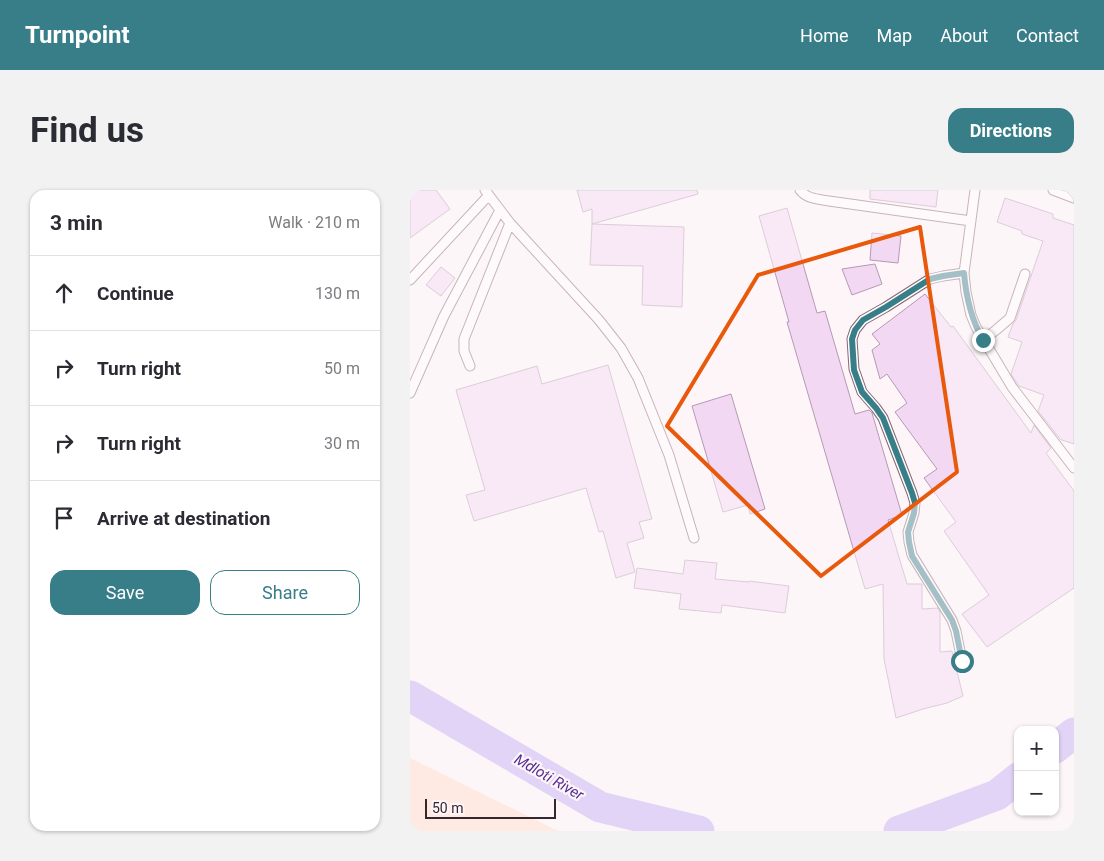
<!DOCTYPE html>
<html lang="en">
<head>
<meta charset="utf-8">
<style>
  :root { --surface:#fff; --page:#f2f2f3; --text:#2b2b33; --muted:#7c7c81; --line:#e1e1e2; --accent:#387e89 }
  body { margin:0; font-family:Roboto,sans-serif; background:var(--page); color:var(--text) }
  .controls { position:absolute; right:15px; bottom:15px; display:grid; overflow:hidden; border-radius:10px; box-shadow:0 1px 4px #0004 }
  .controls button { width:45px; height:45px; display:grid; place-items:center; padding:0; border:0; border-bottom:1px solid var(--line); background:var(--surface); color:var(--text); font:25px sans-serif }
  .scale { position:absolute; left:15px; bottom:12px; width:131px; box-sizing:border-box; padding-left:5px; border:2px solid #35272c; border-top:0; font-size:14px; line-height:18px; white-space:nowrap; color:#35272c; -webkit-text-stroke:4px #fdf5f8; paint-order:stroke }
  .stop { position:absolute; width:15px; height:15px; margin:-11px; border:4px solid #387e89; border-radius:50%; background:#fff }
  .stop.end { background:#387e89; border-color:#fff; box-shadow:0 1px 5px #0008 }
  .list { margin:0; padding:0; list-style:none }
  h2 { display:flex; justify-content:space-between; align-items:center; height:65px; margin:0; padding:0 20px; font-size:21px }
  h2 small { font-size:16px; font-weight:400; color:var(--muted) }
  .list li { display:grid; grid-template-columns:32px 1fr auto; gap:15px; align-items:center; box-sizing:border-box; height:75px; padding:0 20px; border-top:1px solid var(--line) }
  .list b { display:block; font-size:19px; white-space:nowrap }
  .list em { font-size:16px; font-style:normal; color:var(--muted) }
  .actions { display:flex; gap:10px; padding:15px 20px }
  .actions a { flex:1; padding:11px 0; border:1px solid var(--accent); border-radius:15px; text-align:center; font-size:18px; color:var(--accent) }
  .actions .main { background:var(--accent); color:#fff }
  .icon { flex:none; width:28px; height:28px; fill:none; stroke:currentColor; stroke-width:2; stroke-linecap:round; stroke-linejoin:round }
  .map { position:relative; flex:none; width:664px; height:641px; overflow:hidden; border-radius:15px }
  header { display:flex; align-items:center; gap:30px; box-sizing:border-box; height:70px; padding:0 25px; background:var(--accent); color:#fff }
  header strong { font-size:24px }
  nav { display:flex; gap:28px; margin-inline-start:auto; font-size:18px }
  .intro { display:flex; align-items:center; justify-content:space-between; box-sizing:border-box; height:120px; padding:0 30px }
  h1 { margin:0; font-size:35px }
  .button { padding:12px 22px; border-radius:15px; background:var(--accent); color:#fff; font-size:18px; font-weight:700 }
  main { display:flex; gap:30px; padding:0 30px }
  aside { flex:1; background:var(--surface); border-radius:15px; box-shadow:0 1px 4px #0004 }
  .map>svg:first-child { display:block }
</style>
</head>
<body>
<header>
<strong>Turnpoint</strong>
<nav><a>Home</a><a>Map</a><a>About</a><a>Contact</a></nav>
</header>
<div class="intro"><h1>Find us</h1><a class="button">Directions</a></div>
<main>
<aside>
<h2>3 min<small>Walk · 210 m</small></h2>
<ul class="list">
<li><svg class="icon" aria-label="ahead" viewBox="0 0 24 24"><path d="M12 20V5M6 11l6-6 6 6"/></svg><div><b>Continue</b></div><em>130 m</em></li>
<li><svg class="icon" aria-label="right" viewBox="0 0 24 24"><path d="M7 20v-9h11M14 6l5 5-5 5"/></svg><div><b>Turn right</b></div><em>50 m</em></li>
<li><svg class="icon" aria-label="right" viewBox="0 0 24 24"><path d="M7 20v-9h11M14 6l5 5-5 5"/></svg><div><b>Turn right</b></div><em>30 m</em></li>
<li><svg class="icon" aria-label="arrive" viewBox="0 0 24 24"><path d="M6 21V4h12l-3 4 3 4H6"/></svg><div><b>Arrive at destination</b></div></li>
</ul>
<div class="actions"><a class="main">Save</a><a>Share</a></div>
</aside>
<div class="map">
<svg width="664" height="641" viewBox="0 0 664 641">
  <rect width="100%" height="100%" fill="#fdf5f8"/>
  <path fill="#ffdbc7" d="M 0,568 L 148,641 L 0,641 Z"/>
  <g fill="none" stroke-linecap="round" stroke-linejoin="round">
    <path stroke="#bfacf4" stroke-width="31" d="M 0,506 L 190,617 L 289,641
      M 645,558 L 664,543
      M 489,641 L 587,605 L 608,588"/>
  </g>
  <path fill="#f3d8f4" stroke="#b49ab4" d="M 0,0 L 26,0 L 40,19 L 0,48 Z
    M 167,0 L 287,0 L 288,4 L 182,34 L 182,19 L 173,22 Z
    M 460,0 L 528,0 L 526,17 L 460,9 Z
    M 595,8 L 643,24 L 643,28 L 664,35 L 664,254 L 652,250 L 651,250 L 628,221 L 634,205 L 609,196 L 601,184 L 612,152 L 598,147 L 603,134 L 606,130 L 633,51 L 612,44 L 612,41 L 587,32 Z
    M 377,18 L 407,123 L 415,121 L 445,224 L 459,220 L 462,223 L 492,325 L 478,330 L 497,394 L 512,394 L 512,419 L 528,418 L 530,422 L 530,462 L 542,461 L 553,506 L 537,513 L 513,519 L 486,528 L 474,469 L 473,394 L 455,399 L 377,132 L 379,132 L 349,26 Z
    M 182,34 L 274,37 L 272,117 L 232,115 L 233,76 L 180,75 Z
    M 462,43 L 491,46 L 488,73 L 460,70 Z
    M 465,74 L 472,94 L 442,105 L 432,79 Z
    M 31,77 L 45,88 L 31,106 L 16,95 Z
    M 515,104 L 541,137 L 543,136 L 621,243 L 624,235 L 641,258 L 636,263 L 664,301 L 664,398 L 577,457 L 552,424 L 579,405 L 534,341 L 546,332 L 514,288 L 527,279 L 485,222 L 497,213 L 477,184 L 470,189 L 462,160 L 470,154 L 462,144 Z
    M 198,175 L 242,329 L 229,332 L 234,348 L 217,353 L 225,382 L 206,388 L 193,341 L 189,342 L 176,298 L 64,331 L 56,305 L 75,300 L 46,200 L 127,176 L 132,194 Z
    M 321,204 L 355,319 L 340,324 L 338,315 L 313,322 L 282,216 Z
    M 275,370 L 307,373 L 305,389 L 339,392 L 339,391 L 379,396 L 375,423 L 312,415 L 311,423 L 269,419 L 271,404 L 224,398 L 227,378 L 273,384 Z"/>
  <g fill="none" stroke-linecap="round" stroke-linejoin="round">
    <defs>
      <path id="lane" d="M 75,0 L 100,33 L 189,130 L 211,158 L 228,188 L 259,265 L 284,348
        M 390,0 C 397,9 408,9 419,11 L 561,31
        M 565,0 L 554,83 L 556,102 L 561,125 L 566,137 L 602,197 L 664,278
        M 643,0 L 664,8
        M 0,90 L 79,5
        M 573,150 L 586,140 L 600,128 L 615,84
        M 60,176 L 54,161 L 54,149 L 100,33
        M 0,203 L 34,126 L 90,20
        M 552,471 L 546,441 L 542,430 L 502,365 L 499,352 L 498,342 L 504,323 L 505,313 L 502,303 L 473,228 L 466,218 L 452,202 L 444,179 L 442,149 L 445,140 L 453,130 L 476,117 L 520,89 L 533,86 L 554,83"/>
    </defs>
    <use href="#lane" stroke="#866572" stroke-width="11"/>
    <use href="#lane" stroke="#fff" stroke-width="9"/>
  </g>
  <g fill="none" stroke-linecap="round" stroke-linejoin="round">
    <path stroke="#387e89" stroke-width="6" d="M 552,471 L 546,441 L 542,430 L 502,366 L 499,352 L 498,342 L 504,323 L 505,313 L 502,303 L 473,228 L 466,218 L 452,202 L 444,180 L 442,149 L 445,140 L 453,130 L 476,117 L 520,89 L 533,86 L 554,83 C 556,107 561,129 573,150"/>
  </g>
  <path d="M0 0H664V641H0ZM 510,37 L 547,282 L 411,386 L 257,236 L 348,85 Z" fill="#fdf5f8" fill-opacity=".55" fill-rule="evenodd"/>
  <path fill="none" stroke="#e8590c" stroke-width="4" stroke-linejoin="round" d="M 510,37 L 547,282 L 411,386 L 257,236 L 348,85 Z"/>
  <g text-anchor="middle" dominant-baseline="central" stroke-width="4.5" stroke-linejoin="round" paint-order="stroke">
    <g font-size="15" font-style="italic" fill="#542c93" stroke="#fdf5f8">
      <text transform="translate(139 587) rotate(30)">Mdloti River</text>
    </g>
  </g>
</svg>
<div class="controls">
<button>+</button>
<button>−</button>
</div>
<div class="scale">50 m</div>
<div class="stop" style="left:552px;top:471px"></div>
<div class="stop end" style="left:573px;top:150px"></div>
</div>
</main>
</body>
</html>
